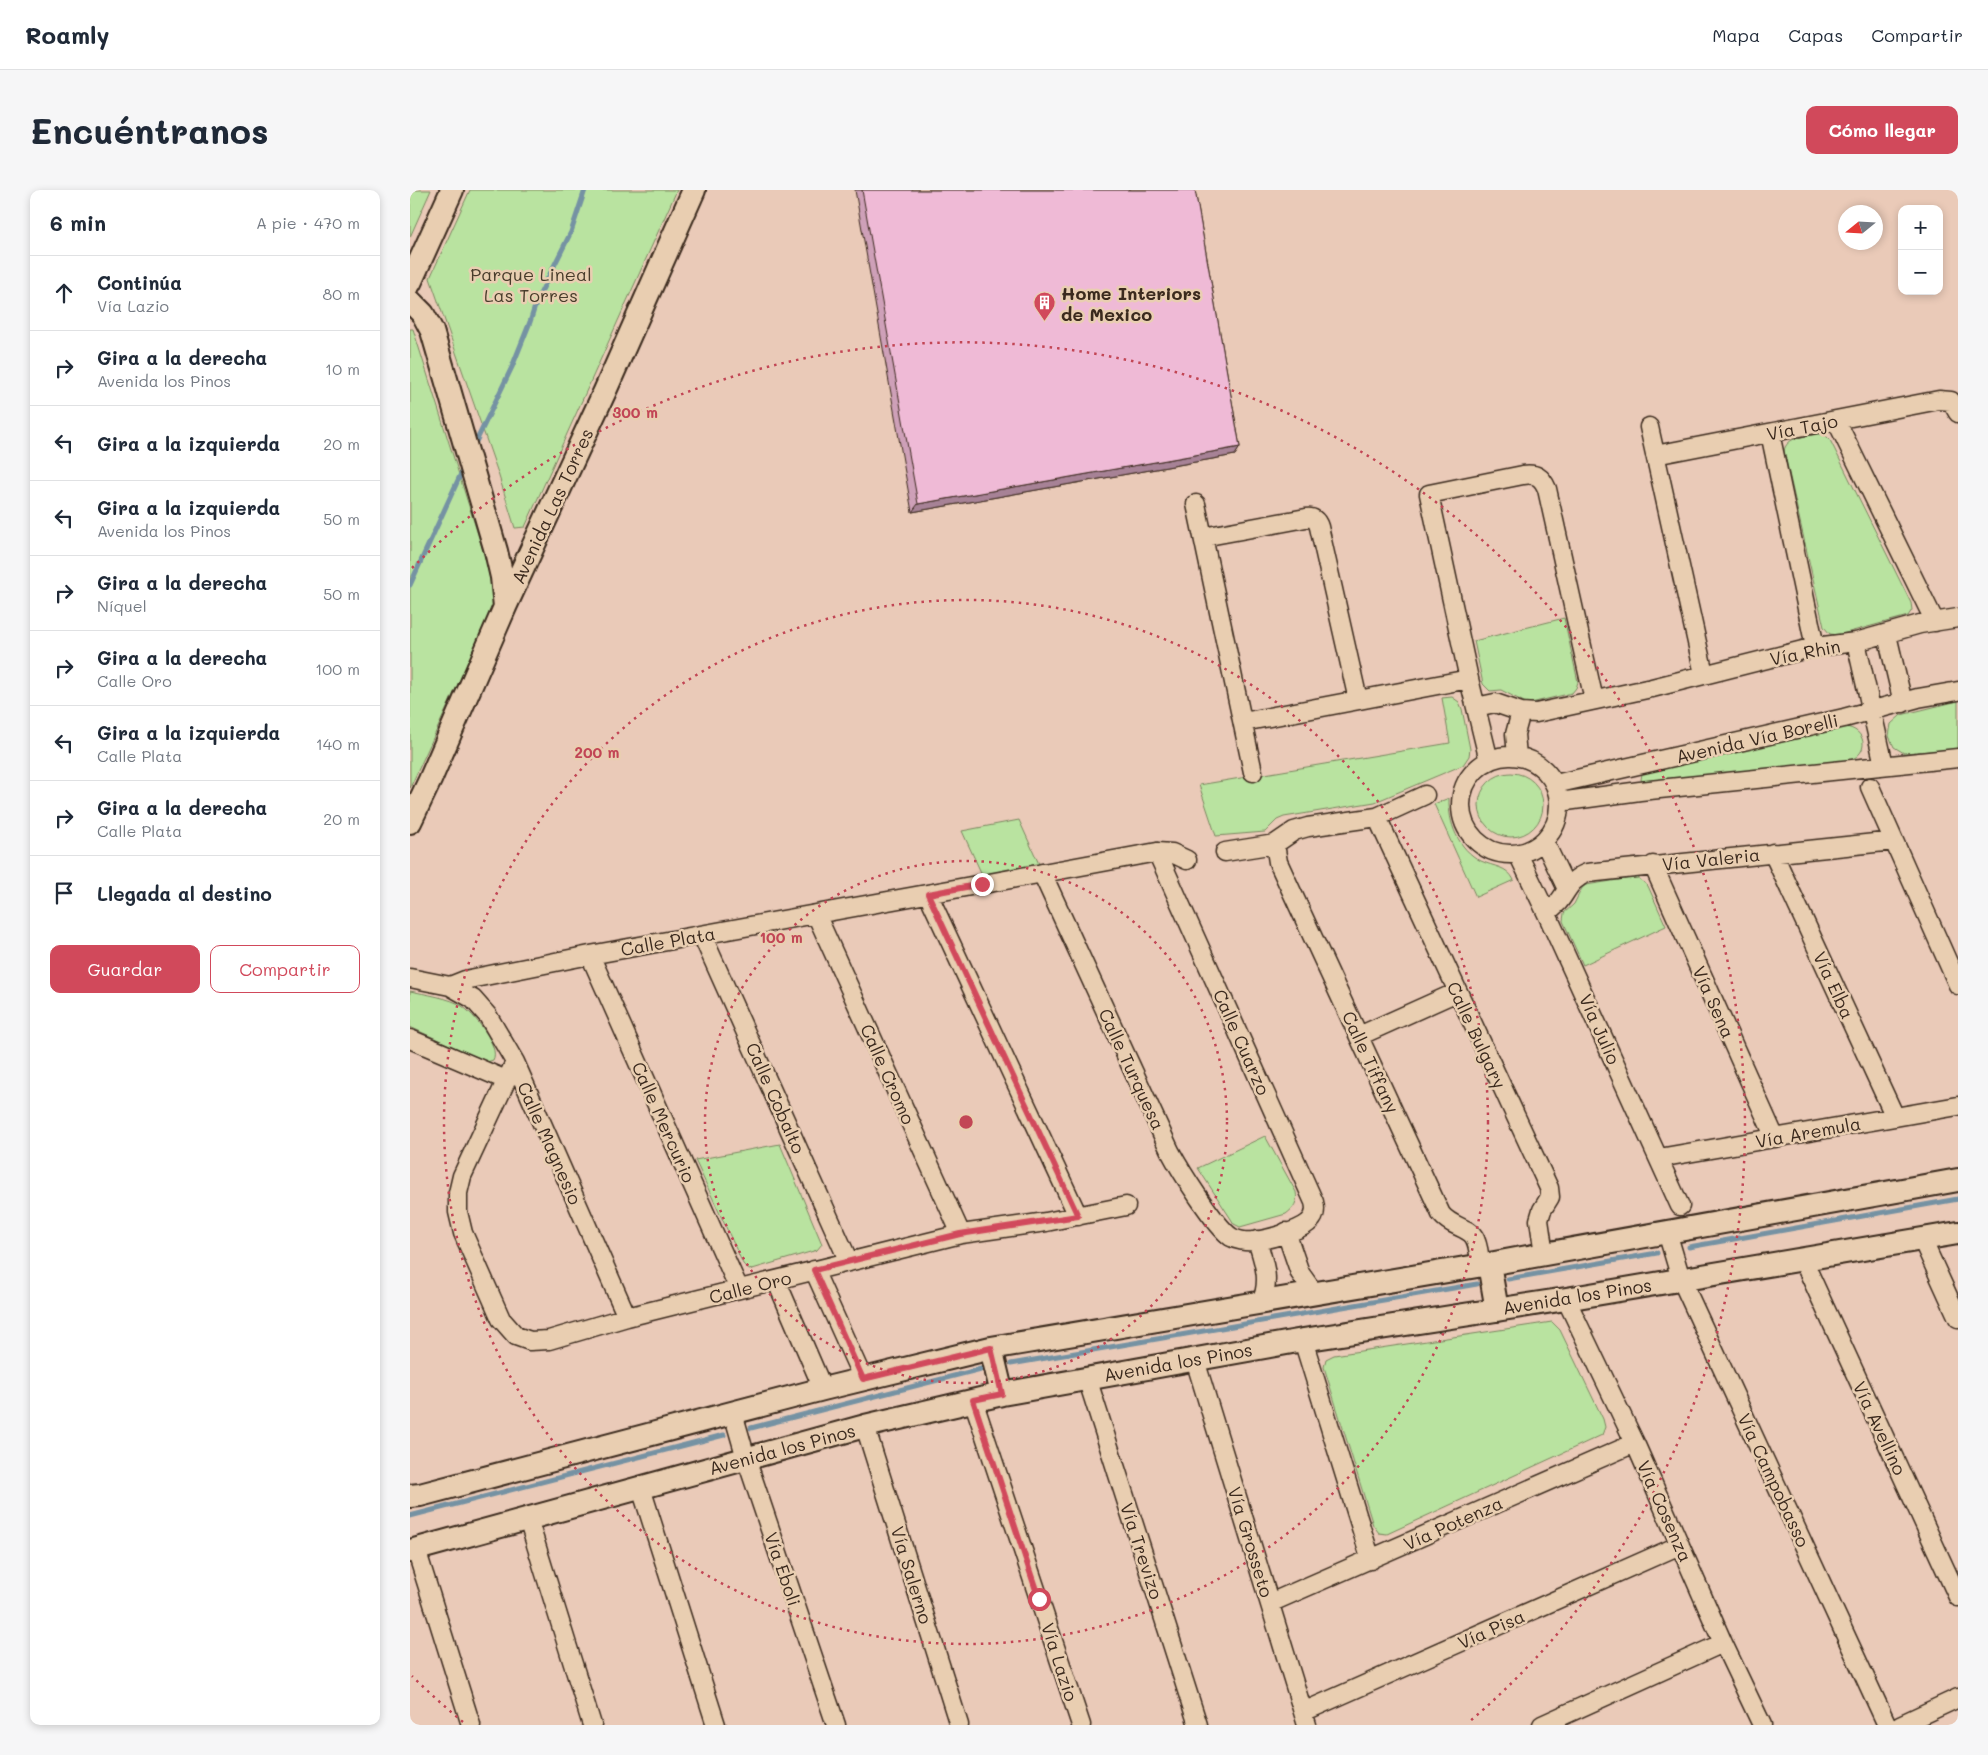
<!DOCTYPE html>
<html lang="es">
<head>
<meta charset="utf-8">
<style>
  :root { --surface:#fff; --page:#f6f6f7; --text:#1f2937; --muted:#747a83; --line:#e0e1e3; --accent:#d1495b }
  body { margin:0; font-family:Mali,sans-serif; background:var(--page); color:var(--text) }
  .controls { position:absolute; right:15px; top:15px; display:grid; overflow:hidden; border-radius:10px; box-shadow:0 2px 8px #0003 }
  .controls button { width:45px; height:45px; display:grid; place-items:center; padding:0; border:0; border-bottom:1px solid var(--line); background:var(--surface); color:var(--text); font:25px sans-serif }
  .compass { position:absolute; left:1428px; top:15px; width:45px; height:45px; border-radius:50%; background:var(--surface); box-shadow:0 2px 8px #0003; rotate:252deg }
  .stop { position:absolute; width:15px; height:15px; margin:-11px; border:4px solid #d1495b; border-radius:50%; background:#fff }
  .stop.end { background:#d1495b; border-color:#fff; box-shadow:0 1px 5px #0008 }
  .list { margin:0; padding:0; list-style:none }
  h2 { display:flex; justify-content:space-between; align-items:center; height:65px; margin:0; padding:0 20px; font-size:21px }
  h2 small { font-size:16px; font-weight:400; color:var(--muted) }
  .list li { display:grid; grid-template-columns:32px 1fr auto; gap:15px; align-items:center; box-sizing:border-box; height:75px; padding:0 20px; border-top:1px solid var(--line) }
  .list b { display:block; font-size:19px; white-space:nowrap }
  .list p { margin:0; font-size:16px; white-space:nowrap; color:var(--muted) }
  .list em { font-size:16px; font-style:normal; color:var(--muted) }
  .actions { display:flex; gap:10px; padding:15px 20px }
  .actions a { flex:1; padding:11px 0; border:1px solid var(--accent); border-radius:10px; text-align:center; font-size:18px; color:var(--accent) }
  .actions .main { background:var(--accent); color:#fff }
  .icon { flex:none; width:28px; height:28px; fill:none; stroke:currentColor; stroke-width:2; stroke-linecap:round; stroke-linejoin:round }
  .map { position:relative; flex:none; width:1548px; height:1535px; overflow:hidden; border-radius:10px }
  header { display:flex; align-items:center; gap:30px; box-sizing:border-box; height:70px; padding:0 25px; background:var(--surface); border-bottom:1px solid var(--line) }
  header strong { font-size:24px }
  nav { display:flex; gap:28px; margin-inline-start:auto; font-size:18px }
  .intro { display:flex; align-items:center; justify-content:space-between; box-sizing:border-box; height:120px; padding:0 30px }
  h1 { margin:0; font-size:35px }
  .button { padding:12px 22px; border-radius:10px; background:var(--accent); color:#fff; font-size:18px; font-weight:700 }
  main { display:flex; gap:30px; padding:0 30px }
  aside { flex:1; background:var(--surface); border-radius:10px; box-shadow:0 2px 8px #0003 }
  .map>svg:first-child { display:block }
</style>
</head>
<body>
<header>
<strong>Roamly</strong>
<nav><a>Mapa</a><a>Capas</a><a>Compartir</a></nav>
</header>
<div class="intro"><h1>Encuéntranos</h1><a class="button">Cómo llegar</a></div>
<main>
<aside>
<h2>6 min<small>A pie · 470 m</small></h2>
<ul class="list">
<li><svg class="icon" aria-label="ahead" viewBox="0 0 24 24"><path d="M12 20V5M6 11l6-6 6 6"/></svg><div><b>Continúa</b><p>Vía Lazio</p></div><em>80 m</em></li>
<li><svg class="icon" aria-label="right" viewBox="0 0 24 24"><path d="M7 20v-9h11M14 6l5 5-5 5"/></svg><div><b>Gira a la derecha</b><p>Avenida los Pinos</p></div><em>10 m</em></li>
<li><svg class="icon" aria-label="left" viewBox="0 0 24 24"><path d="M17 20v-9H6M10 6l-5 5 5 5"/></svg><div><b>Gira a la izquierda</b></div><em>20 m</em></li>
<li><svg class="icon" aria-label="left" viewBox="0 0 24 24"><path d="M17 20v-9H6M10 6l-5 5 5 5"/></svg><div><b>Gira a la izquierda</b><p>Avenida los Pinos</p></div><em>50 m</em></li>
<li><svg class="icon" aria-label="right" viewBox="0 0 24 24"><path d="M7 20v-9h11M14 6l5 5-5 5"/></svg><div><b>Gira a la derecha</b><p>Níquel</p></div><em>50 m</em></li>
<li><svg class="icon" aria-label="right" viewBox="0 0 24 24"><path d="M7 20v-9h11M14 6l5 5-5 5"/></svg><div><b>Gira a la derecha</b><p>Calle Oro</p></div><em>100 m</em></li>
<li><svg class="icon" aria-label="left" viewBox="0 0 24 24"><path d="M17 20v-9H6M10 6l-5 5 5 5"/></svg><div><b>Gira a la izquierda</b><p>Calle Plata</p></div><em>140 m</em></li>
<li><svg class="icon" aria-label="right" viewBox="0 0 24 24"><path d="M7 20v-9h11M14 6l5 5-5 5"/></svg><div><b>Gira a la derecha</b><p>Calle Plata</p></div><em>20 m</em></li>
<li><svg class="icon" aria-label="arrive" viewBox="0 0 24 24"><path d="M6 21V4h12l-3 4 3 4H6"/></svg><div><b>Llegada al destino</b></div></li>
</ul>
<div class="actions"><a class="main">Guardar</a><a>Compartir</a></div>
</aside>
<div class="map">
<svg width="1548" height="1535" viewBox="0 0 1548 1535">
  <rect width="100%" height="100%" fill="#eacab8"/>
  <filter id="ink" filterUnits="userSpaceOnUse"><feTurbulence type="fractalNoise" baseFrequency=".02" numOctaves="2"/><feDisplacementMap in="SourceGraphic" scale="10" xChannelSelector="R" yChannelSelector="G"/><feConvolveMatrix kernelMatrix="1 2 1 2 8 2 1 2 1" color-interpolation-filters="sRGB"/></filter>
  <g filter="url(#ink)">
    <path fill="#b9e3a0" stroke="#7a865f" d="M 0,0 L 21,0 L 0,47 Z
      M 60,0 L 267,0 L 115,337 L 105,338 L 88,283 L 20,88 Z
      M 0,139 L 3,139 L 77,373 L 83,407 L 83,418 L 0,598 Z
      M 1408,244 L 1415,245 L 1420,250 L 1501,413 L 1502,420 L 1498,426 L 1428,445 L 1420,444 L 1414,437 L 1374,261 C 1377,246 1395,247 1408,244 Z
      M 1154,428 L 1168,492 L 1166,498 L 1162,503 L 1121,513 L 1116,513 L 1091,500 L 1080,501 L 1073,494 L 1064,451 Z
      M 1042,507 L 1049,512 L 1052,519 L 1060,559 L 1059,566 L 1053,575 L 965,612 L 874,627 L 867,630 L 855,642 L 806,646 L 789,595 L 1040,553 L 1032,508 Z
      M 1548,511 L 1548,559 L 1494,563 L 1484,557 L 1479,546 L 1481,534 L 1491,525 Z
      M 1435,537 C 1456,539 1460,563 1440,570 L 1234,592 L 1231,590 L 1232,583 Z
      M1069 615a32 32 0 1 1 64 0a32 32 0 1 1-64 0Z
      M 1039,608 C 1038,633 1048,659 1071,671 C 1084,677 1097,676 1104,690 L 1066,707 L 1024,614 Z
      M 609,630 L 629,674 L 574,689 L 552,641 Z
      M 1227,687 L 1238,696 L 1256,736 L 1173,775 L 1153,731 L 1154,723 L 1164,714 L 1172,698 L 1176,695 Z
      M 0,801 C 14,804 41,808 52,816 C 63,823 91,857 83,870 L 77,872 L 0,837 Z
      M 855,946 L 886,1002 C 888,1012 884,1018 876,1024 L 830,1037 L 824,1034 L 821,1029 L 788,978 Z
      M 370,954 L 412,1054 L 407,1060 L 339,1080 L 333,1074 L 285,970 Z
      M 1142,1132 L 1150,1140 L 1193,1229 L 1195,1237 L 1192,1245 L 977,1344 L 969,1343 L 963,1335 L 914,1177 L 916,1169 L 924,1165 Z"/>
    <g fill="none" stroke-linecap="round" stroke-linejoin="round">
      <path stroke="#7492a3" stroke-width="5" d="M 63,258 L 102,177 L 120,132 L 127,110 L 161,42 L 175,0
        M 0,395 L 54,277
        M 1279,1057 L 1548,1009
        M 1098,1089 L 1247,1063
        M 601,1174 L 1067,1094
        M 341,1238 L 571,1179
        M 0,1326 L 314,1245"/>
      <defs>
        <path id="minor" d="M 1426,230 L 1525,432
          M 1239,237 L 1294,484
          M 1360,243 L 1405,457
          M 1245,265 L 1529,210 L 1541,211 L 1548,223
          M 786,314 L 843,582
          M 793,347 L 896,328 C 903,327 907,330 909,337 L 948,510
          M 1477,445 L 1493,513
          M 1446,452 L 1474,575
          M 1242,498 L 1405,457 L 1446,452 L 1510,434 L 1548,428
          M 1066,517 L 1085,513 L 1111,522 L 1126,523 L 1237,499
          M 833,532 L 1059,489
          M 1107,566 L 1105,544 L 1111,522
          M1051 615a49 49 0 1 1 98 0a49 49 0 1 1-98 0Z
          M 1079,571 L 1059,489 L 1019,304 L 1113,285 C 1126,283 1132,287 1137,299 L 1184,510
          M 1145,594 L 1434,528 L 1508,508 L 1548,501
          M 1460,597 L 1548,795
          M 1149,612 L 1230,601 L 1548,568
          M 967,627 L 1139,998 L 1140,1007 L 1132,1020 L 1129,1030 L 1134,1064
          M 1134,651 L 1157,699
          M 865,654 L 868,672 L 1031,1024 C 1041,1037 1058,1037 1064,1047 C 1069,1055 1069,1067 1071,1076
          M 815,662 L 865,654 L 884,641 L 898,637 L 967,627 L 1015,605
          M 1363,663 L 1485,927
          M 1108,664 L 1136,722 L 1270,1016
          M 1243,675 L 1365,948
          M 632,683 L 760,961 C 770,980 805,1036 821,1047 C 826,1050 836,1052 843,1051 C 856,1050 889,1041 898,1033 C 905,1028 906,1020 904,1012 L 747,662
          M 579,693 L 747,662 L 762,663 L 777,670
          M 518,704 L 668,1026
          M 1136,722 C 1159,709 1153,692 1177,683 L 1484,651
          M 406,724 L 551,1044
          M 292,745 L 439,1072
          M 180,765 L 329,1099
          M 0,788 L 40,796 L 55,790 L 180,765 L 572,694
          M 40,796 L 63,809 L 78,826 L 105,872 L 217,1127
          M 949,846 L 1047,802
          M 0,849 L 96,890
          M 105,872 L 52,986 L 48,1003 L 48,1022 L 53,1043 L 91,1129 L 106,1146 L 120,1151 L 139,1150 L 217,1127 L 551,1044 L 636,1032 L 716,1016
          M 1249,968 L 1548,916
          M 876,1042 L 890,1083 L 905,1104
          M 1257,1042 L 1271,1089 L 1477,1535
          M 1512,1049 L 1548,1128
          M 847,1050 C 854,1073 861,1090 851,1113
          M 1393,1070 L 1548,1407
          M 404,1080 L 453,1189
          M 366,1090 L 413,1199
          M 1156,1109 L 1225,1253 L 1313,1453 L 1352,1535
          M 893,1150 L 961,1370
          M 785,1170 L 897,1535
          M 677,1188 L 788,1535
          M 563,1210 L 671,1535
          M 323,1223 L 336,1268 L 426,1535
          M 455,1236 L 549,1535
          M 231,1298 L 306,1535
          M 118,1329 L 182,1535
          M 6,1359 L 61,1535
          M 860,1413 L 1225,1253
          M 893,1522 L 1270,1355
          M 1132,1535 L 1313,1453
          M 1490,1535 L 1548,1508"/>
        <path id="tertiary" d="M 0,93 L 42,0
          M 0,111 L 13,124 L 22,141 L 86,361 L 92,387 L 95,417
          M 0,632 L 20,590 L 95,417 L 195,201 L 284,0
          M 1079,1074 L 1087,1120
          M 581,1158 L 592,1204
          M 0,1306 L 10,1305 L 413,1199 L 581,1158 L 1079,1074 L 1548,990
          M 0,1361 L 455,1236 L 592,1204 L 893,1150 L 1156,1109 L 1548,1043"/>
      </defs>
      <use href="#minor" stroke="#3b2a1e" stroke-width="21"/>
      <use href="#tertiary" stroke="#3b2a1e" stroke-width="26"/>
      <use href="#minor" stroke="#e9ceb1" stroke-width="18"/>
      <use href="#tertiary" stroke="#e9ceb1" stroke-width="22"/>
    </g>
    <path fill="#cea0b8" stroke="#3b2a1e" d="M 445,0 L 785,0 L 830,257 L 825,265 L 502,322 Z"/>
    <path fill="#a78296" stroke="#3b2a1e" d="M 830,257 L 825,265 L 502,322 L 508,314 Z"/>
    <path fill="#efbad6" stroke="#3b2a1e" d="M 452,0 L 785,0 L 830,257 L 508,314 Z"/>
  </g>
  <g fill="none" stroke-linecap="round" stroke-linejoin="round" filter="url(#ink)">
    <path stroke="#d1495b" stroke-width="6" d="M 572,694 L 518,704 L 668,1026 L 550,1044 L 404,1080 L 453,1189 L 581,1158 L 592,1204 L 563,1210 L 629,1409"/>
  </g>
  <g fill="none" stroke="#c24655" stroke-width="2.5" stroke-dasharray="2.5 5">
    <circle cx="556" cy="932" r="261"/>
    <circle cx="556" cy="932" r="522"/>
    <path d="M53 1532A783 783 0 0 1 2 1486M2 378A783 783 0 1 1 1059 1532"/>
  </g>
  <defs>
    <symbol id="building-pin" viewBox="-11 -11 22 30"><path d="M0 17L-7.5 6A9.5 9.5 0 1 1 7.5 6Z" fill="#d1495b" stroke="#e9ceb1"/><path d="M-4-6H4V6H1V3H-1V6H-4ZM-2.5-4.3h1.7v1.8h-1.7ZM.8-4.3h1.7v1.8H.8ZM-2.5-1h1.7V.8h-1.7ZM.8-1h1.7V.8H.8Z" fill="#fff"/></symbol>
  </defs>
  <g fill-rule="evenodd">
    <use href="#building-pin" x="622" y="100" width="25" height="34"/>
  </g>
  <g text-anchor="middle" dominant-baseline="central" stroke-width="5" stroke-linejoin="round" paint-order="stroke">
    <g font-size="18" fill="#483c2b" stroke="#e9ceb1">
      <text x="121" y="84">Parque Lineal<tspan x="121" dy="21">Las Torres</tspan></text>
    </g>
    <g font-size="18" font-weight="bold" fill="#3b2a1e" stroke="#e9ceb1" text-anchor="start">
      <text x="651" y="103">Home Interiors<tspan x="651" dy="21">de Mexico</tspan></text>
    </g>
    <g font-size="18" fill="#3b2a1e" stroke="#e9ceb1">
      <text transform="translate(1392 237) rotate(-11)">Vía Tajo</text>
      <text transform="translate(142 316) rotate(-65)">Avenida Las Torres</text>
      <text transform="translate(1395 462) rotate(-11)">Vía Rhin</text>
      <text transform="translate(1347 548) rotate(-13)">Avenida Vía Borelli</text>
      <text transform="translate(1301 669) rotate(-6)">Vía Valeria</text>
      <text transform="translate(258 751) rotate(-10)">Calle Plata</text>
      <text transform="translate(1424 795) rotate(65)">Vía Elba</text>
      <text transform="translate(1304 812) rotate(66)">Vía Sena</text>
      <text transform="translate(1190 839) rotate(66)">Vía Julio</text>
      <text transform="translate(1067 845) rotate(65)">Calle Bulgary</text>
      <text transform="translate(832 852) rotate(66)">Calle Cuarzo</text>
      <text transform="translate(961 872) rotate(65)">Calle Tiffany</text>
      <text transform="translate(722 879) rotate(65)">Calle Turquesa</text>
      <text transform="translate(478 884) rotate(66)">Calle Cromo</text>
      <text transform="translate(366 908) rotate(66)">Calle Cobalto</text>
      <text transform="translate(254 932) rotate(66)">Calle Mercurio</text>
      <text transform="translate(1398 942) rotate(-10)">Vía Aremula</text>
      <text transform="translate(140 953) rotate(66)">Calle Magnesio</text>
      <text transform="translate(340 1097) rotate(-14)">Calle Oro</text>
      <text transform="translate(1167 1106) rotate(-9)">Avenida los Pinos</text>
      <text transform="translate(768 1172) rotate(-10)">Avenida los Pinos</text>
      <text transform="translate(1470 1238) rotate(65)">Vía Avellino</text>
      <text transform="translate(372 1259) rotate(-15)">Avenida los Pinos</text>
      <text transform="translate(1364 1290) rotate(65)">Vía Campobasso</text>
      <text transform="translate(1255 1321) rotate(66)">Vía Cosenza</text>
      <text transform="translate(1043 1333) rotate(-24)">Vía Potenza</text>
      <text transform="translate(841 1352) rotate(73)">Vía Grosseto</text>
      <text transform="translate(732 1361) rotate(72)">Vía Trevizo</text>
      <text transform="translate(373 1379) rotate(71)">Vía Eboli</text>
      <text transform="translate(502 1385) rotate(73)">Vía Salerno</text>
      <text transform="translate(1081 1439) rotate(-24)">Vía Pisa</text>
      <text transform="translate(650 1472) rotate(72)">Vía Lazio</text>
    </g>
  </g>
  <circle cx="556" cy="932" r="8" fill="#c24655" stroke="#e9ceb1" stroke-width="2.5"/>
  <g font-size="15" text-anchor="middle" font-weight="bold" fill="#c24655" stroke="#e9ceb1" stroke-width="5" stroke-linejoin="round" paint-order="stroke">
    <text x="225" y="228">300 m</text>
    <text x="187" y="568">200 m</text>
    <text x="371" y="753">100 m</text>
  </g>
</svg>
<div class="controls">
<button>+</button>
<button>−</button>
</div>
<svg class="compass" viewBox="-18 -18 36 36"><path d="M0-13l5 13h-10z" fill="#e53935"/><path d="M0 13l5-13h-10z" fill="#747a83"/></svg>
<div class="stop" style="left:629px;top:1409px"></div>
<div class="stop end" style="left:572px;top:694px"></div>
</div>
</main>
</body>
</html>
